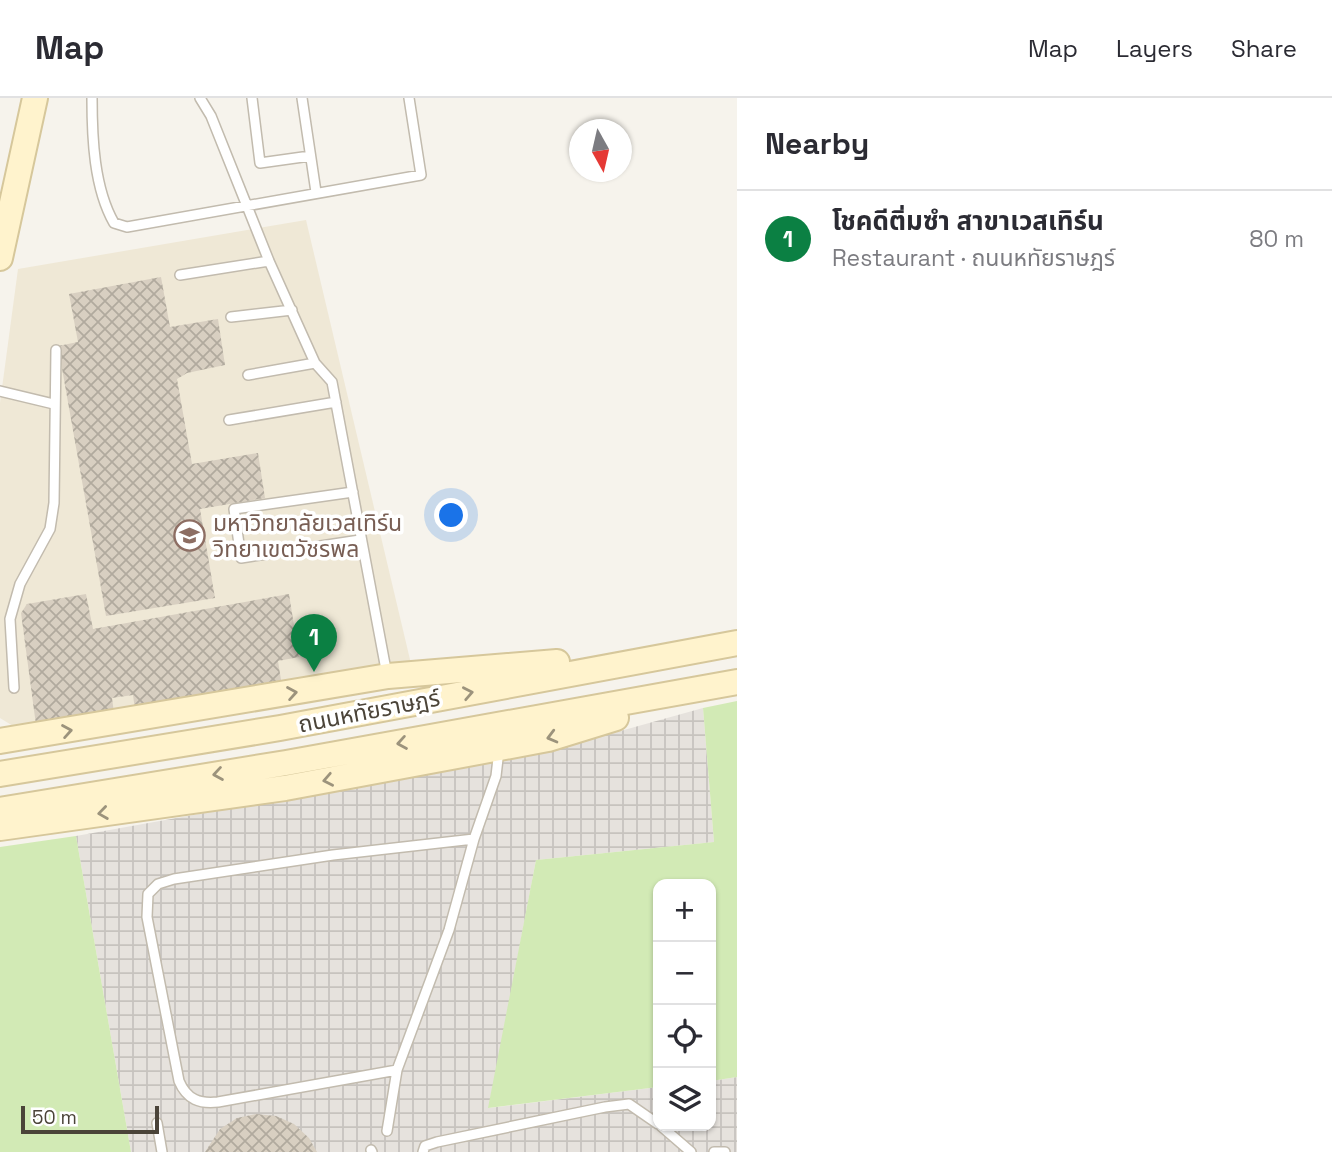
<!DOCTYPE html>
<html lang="en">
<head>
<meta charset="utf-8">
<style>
  :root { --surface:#fff; --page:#f7f7f7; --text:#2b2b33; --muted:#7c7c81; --line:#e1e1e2; --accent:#0b8043 }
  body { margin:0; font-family:"Space Grotesk","Noto Sans Thai",sans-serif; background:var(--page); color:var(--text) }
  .controls { position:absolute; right:21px; bottom:21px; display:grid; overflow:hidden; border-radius:14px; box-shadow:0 2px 5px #0004 }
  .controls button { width:63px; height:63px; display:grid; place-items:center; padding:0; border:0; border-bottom:2px solid var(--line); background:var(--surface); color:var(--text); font:35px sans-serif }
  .compass { position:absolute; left:569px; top:21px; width:63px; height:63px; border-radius:50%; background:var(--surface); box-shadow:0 2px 5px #0004; rotate:172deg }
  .scale { position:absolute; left:21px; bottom:18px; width:138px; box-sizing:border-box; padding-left:7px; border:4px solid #4b4439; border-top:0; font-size:19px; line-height:24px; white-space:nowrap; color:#4b4439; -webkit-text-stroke:5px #fff; paint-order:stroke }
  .you { position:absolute; left:452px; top:418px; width:24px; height:24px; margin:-18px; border:5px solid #fff; border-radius:50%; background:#1a73e8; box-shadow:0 0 0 10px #1a73e833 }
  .badge { display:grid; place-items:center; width:46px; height:46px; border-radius:50%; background:var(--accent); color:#fff; font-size:23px; font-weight:700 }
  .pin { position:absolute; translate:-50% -58px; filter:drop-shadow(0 2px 4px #0008) }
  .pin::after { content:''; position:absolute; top:37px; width:24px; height:21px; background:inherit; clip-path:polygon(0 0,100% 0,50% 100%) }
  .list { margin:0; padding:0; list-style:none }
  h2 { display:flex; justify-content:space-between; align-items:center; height:91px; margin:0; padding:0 28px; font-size:30px }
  h2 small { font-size:23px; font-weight:400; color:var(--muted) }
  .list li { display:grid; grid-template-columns:46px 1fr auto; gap:21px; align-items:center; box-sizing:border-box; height:98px; padding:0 28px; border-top:2px solid var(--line) }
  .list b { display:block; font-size:26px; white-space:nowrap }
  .list p { margin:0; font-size:23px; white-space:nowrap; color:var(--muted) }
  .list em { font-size:23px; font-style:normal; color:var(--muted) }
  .icon { flex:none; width:38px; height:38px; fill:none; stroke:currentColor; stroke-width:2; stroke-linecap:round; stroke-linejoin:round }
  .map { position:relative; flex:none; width:737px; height:1054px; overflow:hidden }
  header { display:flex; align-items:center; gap:42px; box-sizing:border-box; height:98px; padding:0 35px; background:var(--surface); border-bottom:2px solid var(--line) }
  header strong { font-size:33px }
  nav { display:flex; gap:38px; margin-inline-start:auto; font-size:24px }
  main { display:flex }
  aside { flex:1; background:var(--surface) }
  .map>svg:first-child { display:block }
</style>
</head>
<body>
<header>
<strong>Map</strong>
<nav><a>Map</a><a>Layers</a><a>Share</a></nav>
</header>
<main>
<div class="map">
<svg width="737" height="1054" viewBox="0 0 737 1054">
  <defs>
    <pattern id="industrial-grid" width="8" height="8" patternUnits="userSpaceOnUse" patternTransform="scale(1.75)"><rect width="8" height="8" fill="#e6e2dd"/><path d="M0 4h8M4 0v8" fill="none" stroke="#c7c3be"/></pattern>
    <pattern id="building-cross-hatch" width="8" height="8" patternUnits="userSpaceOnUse" patternTransform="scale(1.75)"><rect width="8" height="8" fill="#d8cfc1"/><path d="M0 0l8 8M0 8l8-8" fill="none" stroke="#b1aa9e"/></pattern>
  </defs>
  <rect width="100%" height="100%" fill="#f6f3ec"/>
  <path fill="url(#industrial-grid)" d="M 703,610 L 714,744 L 536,762 L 489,1010 L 658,989 L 658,1028 L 711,1028 L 711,983 L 737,979 L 737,1054 L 131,1054 L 76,738 L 545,654 Z"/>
  <path fill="#efe8d6" d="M 306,122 L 412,570 L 26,636 L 0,620 L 0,305 L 18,171 Z"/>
  <path fill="#d2eab5" d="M 737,603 L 737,979 L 711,983 L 711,786 L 658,786 L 658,989 L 488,1010 L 536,762 L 714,744 L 703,610 Z
    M 76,738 L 131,1054 L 0,1054 L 0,749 Z"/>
  <path fill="url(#building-cross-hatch)" d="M 161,179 L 170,229 L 218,221 L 225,267 L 187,275 L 177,281 L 192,366 L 258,355 L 265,400 L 200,411 L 215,500 L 106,518 L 58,248 L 78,244 L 69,196 Z
    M 86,496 L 93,531 L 289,496 L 299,559 L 278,563 L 282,588 L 135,612 L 133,597 L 112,600 L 114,615 L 36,627 L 21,515 L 27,506 Z
    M 256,1016 L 276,1018 L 294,1026 L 309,1040 L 317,1054 L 205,1054 L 220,1031 L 237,1020 Z"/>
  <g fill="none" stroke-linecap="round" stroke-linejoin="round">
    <defs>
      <path id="service" d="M 92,0 C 92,40 94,90 114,125 L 127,129 L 421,77 L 409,0
        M 200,0 L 211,18 L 269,163 L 315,265 L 332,284 L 387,577
        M 252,0 L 260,65 L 310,58
        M 302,0 L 316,94
        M 180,177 L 269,163
        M 231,219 L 292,212
        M 248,277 L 315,265
        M 0,293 L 54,306
        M 229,322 L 336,304
        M 353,394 L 234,411 L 241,460 L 360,442
        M 14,590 L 10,521 L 20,486 L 50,431 L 54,405 L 56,252
        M 397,972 L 218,1004 C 200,1006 187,1002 179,983 L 147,819 L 148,796 L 158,786 L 174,781 L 333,757 L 474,741
        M 157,1025 L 162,1054
        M 661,1028 L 691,1054
        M 387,1033 L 397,972 L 449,832 L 474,741 L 496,678 L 499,652
        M 371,1052 L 372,1054
        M 423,1054 L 425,1048 L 437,1044 L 605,1009 L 629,1006 L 658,1026
        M 714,1054 L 725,1054"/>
      <path id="secondary" d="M 0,160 L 35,0
        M 0,643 L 388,578 L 557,564
        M 0,676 L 280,630 L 737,545
        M 0,712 L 286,665 L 737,584
        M 0,730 L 285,690 L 548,641 L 616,620"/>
    </defs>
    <use href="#service" stroke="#c2bbae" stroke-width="12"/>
    <use href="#secondary" stroke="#d6c79b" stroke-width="28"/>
    <use href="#service" stroke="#fff" stroke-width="9"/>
    <use href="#secondary" stroke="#fff3cd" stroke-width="24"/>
  </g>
  <defs><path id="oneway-chevron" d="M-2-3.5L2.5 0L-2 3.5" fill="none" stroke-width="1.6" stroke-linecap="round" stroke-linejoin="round" transform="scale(1.75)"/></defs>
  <g stroke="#9c937c">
    <use href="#oneway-chevron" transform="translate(292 595) rotate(-10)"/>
    <use href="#oneway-chevron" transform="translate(468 595) rotate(-11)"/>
    <use href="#oneway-chevron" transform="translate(67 633) rotate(-10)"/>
    <use href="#oneway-chevron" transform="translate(552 639) rotate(165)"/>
    <use href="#oneway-chevron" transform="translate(402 645) rotate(170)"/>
    <use href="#oneway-chevron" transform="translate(218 676) rotate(171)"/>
    <use href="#oneway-chevron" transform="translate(328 682) rotate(169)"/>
    <use href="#oneway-chevron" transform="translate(103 715) rotate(172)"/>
  </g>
  <defs>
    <symbol id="university-ring" viewBox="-11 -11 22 22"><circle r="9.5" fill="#fff" stroke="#8d6e63" stroke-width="1.5"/><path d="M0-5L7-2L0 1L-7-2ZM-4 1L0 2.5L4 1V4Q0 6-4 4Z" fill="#8d6e63"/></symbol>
  </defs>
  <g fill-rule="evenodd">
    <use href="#university-ring" x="172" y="420" width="35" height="35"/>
  </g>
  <g text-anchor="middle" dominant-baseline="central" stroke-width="7" stroke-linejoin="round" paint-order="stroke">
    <g font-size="23" fill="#785e54" stroke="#fff" text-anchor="start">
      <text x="213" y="425">มหาวิทยาลัยเวสเทิร์น<tspan x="213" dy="26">วิทยาเขตวัชรพล</tspan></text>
    </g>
    <g font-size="23" fill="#4b4439" stroke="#fff">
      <text transform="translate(369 613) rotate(-11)">ถนนหทัยราษฎร์</text>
    </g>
  </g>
</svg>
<div class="controls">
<button>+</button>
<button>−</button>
<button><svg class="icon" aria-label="locate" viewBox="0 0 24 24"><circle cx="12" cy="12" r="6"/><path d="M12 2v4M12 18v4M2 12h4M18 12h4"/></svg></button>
<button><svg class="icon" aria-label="layers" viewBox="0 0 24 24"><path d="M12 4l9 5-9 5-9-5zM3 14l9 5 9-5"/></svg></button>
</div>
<svg class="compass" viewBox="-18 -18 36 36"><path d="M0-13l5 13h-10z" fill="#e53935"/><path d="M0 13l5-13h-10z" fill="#7c7c81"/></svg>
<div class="scale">50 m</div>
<div class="you"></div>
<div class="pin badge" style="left:314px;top:574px">1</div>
</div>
<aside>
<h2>Nearby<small></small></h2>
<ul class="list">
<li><span class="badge">1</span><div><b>โชคดีติ่มซำ สาขาเวสเทิร์น</b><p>Restaurant · ถนนหทัยราษฎร์</p></div><em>80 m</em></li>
</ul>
</aside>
</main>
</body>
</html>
